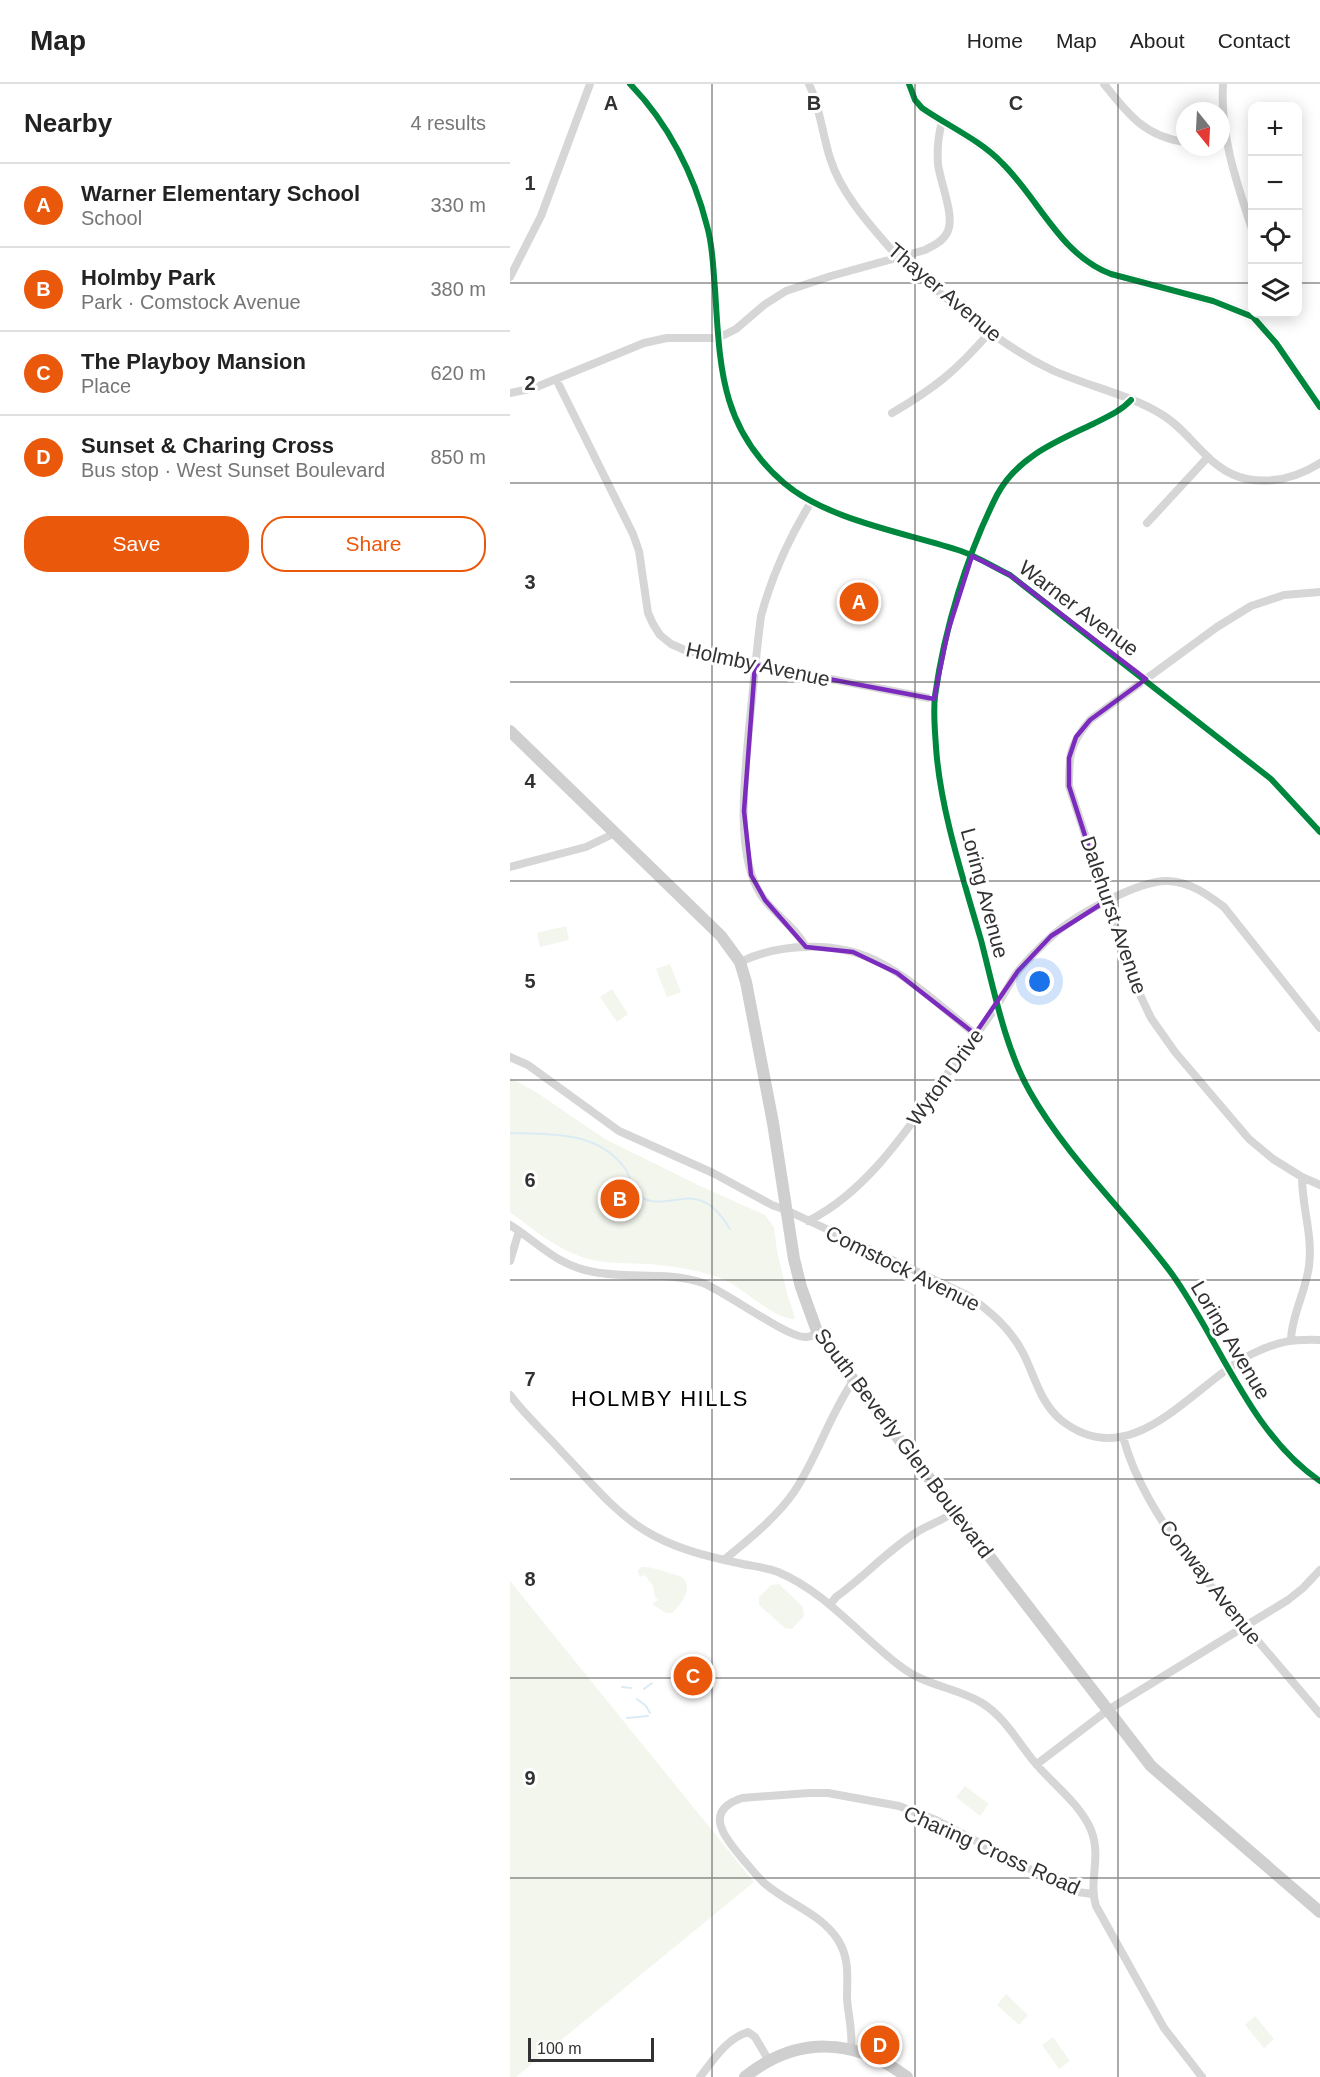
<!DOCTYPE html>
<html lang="en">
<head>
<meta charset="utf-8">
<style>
  :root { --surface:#fff; --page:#f6f6f6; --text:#222; --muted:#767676; --line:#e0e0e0; --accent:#ea580c }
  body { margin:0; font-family:Arial,sans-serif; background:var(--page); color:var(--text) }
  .controls { position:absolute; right:18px; top:18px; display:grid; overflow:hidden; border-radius:12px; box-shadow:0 3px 15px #0003 }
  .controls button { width:54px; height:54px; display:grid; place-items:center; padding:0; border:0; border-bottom:2px solid var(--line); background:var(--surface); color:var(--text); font:30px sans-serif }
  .compass { position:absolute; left:666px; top:18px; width:54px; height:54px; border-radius:50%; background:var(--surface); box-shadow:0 3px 15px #0003; rotate:162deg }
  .scale { position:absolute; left:18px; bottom:15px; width:126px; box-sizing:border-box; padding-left:6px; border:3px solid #323232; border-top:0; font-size:16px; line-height:21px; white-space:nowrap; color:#323232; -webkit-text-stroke:4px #fff; paint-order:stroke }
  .you { position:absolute; left:530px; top:898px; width:21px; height:21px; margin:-15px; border:4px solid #fff; border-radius:50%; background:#1a73e8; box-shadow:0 0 0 9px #1a73e833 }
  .badge { display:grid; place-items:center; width:39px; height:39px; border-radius:50%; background:var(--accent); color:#fff; font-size:20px; font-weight:700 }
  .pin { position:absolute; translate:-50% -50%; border:3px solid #fff; box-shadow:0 2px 6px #0006 }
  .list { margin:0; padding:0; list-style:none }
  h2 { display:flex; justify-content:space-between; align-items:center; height:78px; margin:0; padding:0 24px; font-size:26px }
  h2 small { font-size:20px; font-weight:400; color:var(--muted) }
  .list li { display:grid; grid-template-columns:39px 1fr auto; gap:18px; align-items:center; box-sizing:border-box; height:84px; padding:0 24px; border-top:2px solid var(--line) }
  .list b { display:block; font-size:22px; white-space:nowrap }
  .list p { margin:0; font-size:20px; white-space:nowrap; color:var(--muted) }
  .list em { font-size:20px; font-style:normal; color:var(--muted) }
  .actions { display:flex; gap:12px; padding:18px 24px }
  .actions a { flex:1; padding:14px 0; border:2px solid var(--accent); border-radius:24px; text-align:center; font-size:21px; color:var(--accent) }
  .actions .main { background:var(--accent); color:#fff }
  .icon { flex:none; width:33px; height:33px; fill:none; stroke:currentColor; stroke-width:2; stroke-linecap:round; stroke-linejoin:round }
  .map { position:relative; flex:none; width:810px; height:1993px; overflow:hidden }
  header { display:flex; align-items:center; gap:36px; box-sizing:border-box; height:84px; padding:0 30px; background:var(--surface); border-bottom:2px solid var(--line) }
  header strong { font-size:28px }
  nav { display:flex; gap:33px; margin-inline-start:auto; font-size:21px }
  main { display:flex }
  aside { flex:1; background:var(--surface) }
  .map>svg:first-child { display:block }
</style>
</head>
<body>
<header>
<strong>Map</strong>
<nav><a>Home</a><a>Map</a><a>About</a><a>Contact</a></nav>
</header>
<main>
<aside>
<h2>Nearby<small>4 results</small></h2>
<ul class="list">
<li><span class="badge">A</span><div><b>Warner Elementary School</b><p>School</p></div><em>330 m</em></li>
<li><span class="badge">B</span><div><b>Holmby Park</b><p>Park · Comstock Avenue</p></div><em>380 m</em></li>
<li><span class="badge">C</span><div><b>The Playboy Mansion</b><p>Place</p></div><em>620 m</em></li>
<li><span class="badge">D</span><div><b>Sunset &amp; Charing Cross</b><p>Bus stop · West Sunset Boulevard</p></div><em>850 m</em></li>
</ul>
<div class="actions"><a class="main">Save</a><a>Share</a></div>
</aside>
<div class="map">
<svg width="810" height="1993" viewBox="0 0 810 1993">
  <rect width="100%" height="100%" fill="#fff"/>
  <path fill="#f3f6ed" d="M 56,842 L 59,856 L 30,863 L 27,849 Z
    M 160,880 L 171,908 L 157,913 L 146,885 Z
    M 102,905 L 118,930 L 107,938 L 90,913 Z
    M 0,994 L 26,1008 L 95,1055 L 190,1102 L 255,1131 L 264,1143 L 267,1167 L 278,1213 L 285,1233 L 284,1235 C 265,1236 232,1203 213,1195 C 194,1187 158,1181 137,1180 C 117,1179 97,1180 78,1175 C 48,1166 24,1146 0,1128 Z
    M 132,1483 C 141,1483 148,1485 156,1488 C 162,1490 170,1491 174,1495 C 183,1505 170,1522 162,1529 L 156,1529 L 142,1520 L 148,1516 L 145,1513 L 143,1502 L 135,1491 L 129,1493 L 128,1486 Z
    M 0,1497 L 244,1798 L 6,1993 L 0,1993 Z
    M 269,1500 L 293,1523 L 294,1532 L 282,1545 L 275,1544 L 249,1521 L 249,1513 L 261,1501 Z
    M 455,1702 L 479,1720 L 470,1732 L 446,1713 Z
    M 496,1910 L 518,1931 L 509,1941 L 487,1921 Z
    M 745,1932 L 764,1955 L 754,1964 L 735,1941 Z
    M 543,1953 L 560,1977 L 549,1985 L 532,1961 Z"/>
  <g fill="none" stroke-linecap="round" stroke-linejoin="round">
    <path stroke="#dbebf4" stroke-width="2" d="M 0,1049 C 41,1050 86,1047 114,1083 C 122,1093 122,1111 137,1116 C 149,1120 161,1116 173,1115 C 196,1112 209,1127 220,1145
      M 112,1603 L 121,1604
      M 134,1605 L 142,1599
      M 127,1615 L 136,1622 L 140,1629
      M 117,1634 L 138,1632"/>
    <path stroke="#d6d6d6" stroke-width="8" d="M 120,0 C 158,39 184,90 197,142 C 203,162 203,184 205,205 C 210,282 210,344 274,399 C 317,436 397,449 451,467 C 468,473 484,483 500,491 L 761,695 L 810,748
      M 299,0 C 310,23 312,49 320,74 C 330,107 357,138 380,164 C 395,181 413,195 430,209 C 466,238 500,266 542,286 C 577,302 618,310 651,330 C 682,348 699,388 737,395 C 764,400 788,393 810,379
      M 594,0 C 618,30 635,53 675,58
      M 713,0 C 710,51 726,97 742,145
      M 0,193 L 31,132 L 80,0
      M 46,295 L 123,450 L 129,467 L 138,529 L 143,540 L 150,551 L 161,560 L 177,567 L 424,615
      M 0,309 L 24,304 L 134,259 L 157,254 L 208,254 L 226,245 L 254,221 L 276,207 L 321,192 L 415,166 C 423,162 432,158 437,149 C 446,133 430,99 428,80 C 427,66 428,52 432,38
      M 621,316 C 611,327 597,333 583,340 C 547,357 507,373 487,411 C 457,470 434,546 425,612 C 423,628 425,647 426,663 C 430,725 454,797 471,856 C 484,906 495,964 520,1008 C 558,1075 617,1129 662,1190 C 710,1257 741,1351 810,1397
      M 382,329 C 425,304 446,287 479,249
      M 637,439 L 698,373
      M 810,508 L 774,511 L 741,522 L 707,543 L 580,636 C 559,661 559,671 559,702 L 623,896 L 641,934 L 665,968 L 739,1055 L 763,1075 L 792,1093 L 810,1101
      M 0,783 L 76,763 L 105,749
      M 296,863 C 284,840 258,827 247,804 C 226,762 235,691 239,645 C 243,607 246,570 251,532 C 262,491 279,454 301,418
      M 230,878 C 270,859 325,857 365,876 C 397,891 437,927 465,950
      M 0,973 L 18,981 L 109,1047 L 203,1089 L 262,1121 L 276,1126 L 457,1211 C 480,1227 500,1244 513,1269 C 525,1292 530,1319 551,1336 C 624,1394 684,1297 744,1269 C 769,1257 783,1255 810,1256
      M 298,1137 C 359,1107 401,1040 440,986 C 455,964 473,943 488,920 C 495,909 501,896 509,886 C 519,874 530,863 541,853 C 562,833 628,796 658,797 C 680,798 697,810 714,823 L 810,944
      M 0,1141 C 29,1159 47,1182 84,1188 C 120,1195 157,1187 193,1199 C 216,1208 278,1254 295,1253 C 299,1253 304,1251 308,1250
      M 0,1177 L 9,1147
      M 781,1255 C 782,1230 796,1207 799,1182 C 803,1151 792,1124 792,1093
      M 0,1311 C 15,1331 35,1349 52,1368 C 78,1395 102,1426 134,1446 C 163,1464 195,1472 228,1479 C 241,1482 255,1483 268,1488 C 316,1508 349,1551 390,1582 C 417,1603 446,1603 472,1619 C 495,1633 509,1660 526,1680 C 544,1701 570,1720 581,1746 C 592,1773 578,1797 586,1822 L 654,1944 L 692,1993
      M 613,1353 C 625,1398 652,1439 679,1476 L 810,1630
      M 214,1476 C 239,1455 265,1435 284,1408 C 307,1374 319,1332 343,1297
      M 320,1521 L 326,1513 C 354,1493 378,1466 407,1448 C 419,1440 433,1437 445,1427
      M 527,1680 L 598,1626 L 778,1516 L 793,1504 L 810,1486
      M 341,1964 C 343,1947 338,1931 337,1914 C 337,1894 340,1875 328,1856 C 311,1829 276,1819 253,1798 C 245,1790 238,1781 231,1773 C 214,1752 193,1727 232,1714 L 299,1709 L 318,1709 L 389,1722 L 426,1736 L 556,1804 L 568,1808 L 582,1810
      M 190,1993 C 204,1975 216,1955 238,1948 L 245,1953 L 259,1977"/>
    <path stroke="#d6d6d6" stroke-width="10" d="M 399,0 L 405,16 L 412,24 C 438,42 470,56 492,79 C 529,115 550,171 601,190 L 703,217 L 743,233 L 766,259 L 810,323"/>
    <path stroke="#cfcfcf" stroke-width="12" d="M 0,647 L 211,852 L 230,878 L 236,898 L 263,1039 L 284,1175 L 291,1203 L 308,1250 L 641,1682 L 810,1828
      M 235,1993 C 287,1951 345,1954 397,1993"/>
    <defs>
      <path id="cycleway" d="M 120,0 C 158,39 184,90 197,142 C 203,162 203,184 205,205 C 210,282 210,344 274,399 C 317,436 397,449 451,467 C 468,473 484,483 500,491 L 761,695 L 810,748
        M 399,0 L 405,16 L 412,24 C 438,42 470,56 492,79 C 529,115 550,171 601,190 L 703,217 L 743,233 L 766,259 L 810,323
        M 621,316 C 611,327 597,333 583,340 C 547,357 507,373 487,411 C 457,470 434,546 425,612 C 423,628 425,647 426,663 C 430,725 454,797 471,856 C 484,906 495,964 520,1008 C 558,1075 617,1129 662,1190 C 710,1257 741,1351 810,1397"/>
    </defs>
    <use href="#cycleway" stroke="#fff" stroke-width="10"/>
    <use href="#cycleway" stroke="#00873e" stroke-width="6"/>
  </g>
  <path fill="none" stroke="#7b2cbf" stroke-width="4.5" stroke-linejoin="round" d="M 462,472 L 500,491 L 636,595 L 580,636 L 566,653 L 559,674 L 559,702 L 596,817 L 541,852 L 508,887 L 465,950 L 387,889 L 343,868 L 296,863 L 255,816 L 241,791 L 234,727 L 245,581 L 424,615 L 438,547 Z"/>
  <path fill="none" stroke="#323232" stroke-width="1.5" stroke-opacity="0.55" d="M 202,0 L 202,1993M 405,0 L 405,1993M 608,0 L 608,1993M 0,199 L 742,199M 788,199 L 810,199M 0,399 L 810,399M 0,598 L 810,598M 0,797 L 810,797M 0,996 L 810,996M 0,1196 L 810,1196M 0,1395 L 810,1395M 0,1594 L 810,1594M 0,1794 L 810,1794"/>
  <g text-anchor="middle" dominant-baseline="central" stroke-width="6" stroke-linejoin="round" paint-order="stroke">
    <g font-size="21" fill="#323232" stroke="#fff">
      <text transform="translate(435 208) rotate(40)">Thayer Avenue</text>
      <text transform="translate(569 524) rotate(37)">Warner Avenue</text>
      <text transform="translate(248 580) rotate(12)">Holmby Avenue</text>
      <text transform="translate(475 809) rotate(75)">Loring Avenue</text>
      <text transform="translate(604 831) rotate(71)">Dalehurst Avenue</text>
      <text transform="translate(435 993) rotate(-54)">Wyton Drive</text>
      <text transform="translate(393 1184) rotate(26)">Comstock Avenue</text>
      <text transform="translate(721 1256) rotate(59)">Loring Avenue</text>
      <text transform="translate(394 1359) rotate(53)">South Beverly Glen Boulevard</text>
      <text transform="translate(701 1498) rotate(52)">Conway Avenue</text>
      <text transform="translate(482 1766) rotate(24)">Charing Cross Road</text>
    </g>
    <g font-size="22" letter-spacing="1.5" fill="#000" stroke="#fff">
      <text x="150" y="1314">HOLMBY HILLS</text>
    </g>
  </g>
  <g font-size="20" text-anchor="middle" font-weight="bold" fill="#323232" stroke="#fff" stroke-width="6" stroke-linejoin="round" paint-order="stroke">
    <text x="101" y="26">A</text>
    <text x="304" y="26">B</text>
    <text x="506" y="26">C</text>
    <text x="20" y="106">1</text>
    <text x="20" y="306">2</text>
    <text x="20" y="505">3</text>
    <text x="20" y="704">4</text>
    <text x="20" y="904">5</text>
    <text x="20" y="1103">6</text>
    <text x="20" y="1302">7</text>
    <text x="20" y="1502">8</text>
    <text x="20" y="1701">9</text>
  </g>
</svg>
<div class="controls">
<button>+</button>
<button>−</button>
<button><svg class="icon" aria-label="locate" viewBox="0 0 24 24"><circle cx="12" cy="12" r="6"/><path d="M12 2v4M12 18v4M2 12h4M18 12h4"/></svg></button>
<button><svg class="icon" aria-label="layers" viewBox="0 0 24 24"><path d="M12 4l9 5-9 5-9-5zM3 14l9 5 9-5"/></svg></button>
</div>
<svg class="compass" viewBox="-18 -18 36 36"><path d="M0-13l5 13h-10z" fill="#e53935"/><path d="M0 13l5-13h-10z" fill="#767676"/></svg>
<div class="scale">100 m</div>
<div class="you"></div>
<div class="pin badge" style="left:349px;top:518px">A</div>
<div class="pin badge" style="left:110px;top:1115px">B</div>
<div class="pin badge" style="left:183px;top:1592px">C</div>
<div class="pin badge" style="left:370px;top:1961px">D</div>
</div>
</main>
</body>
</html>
